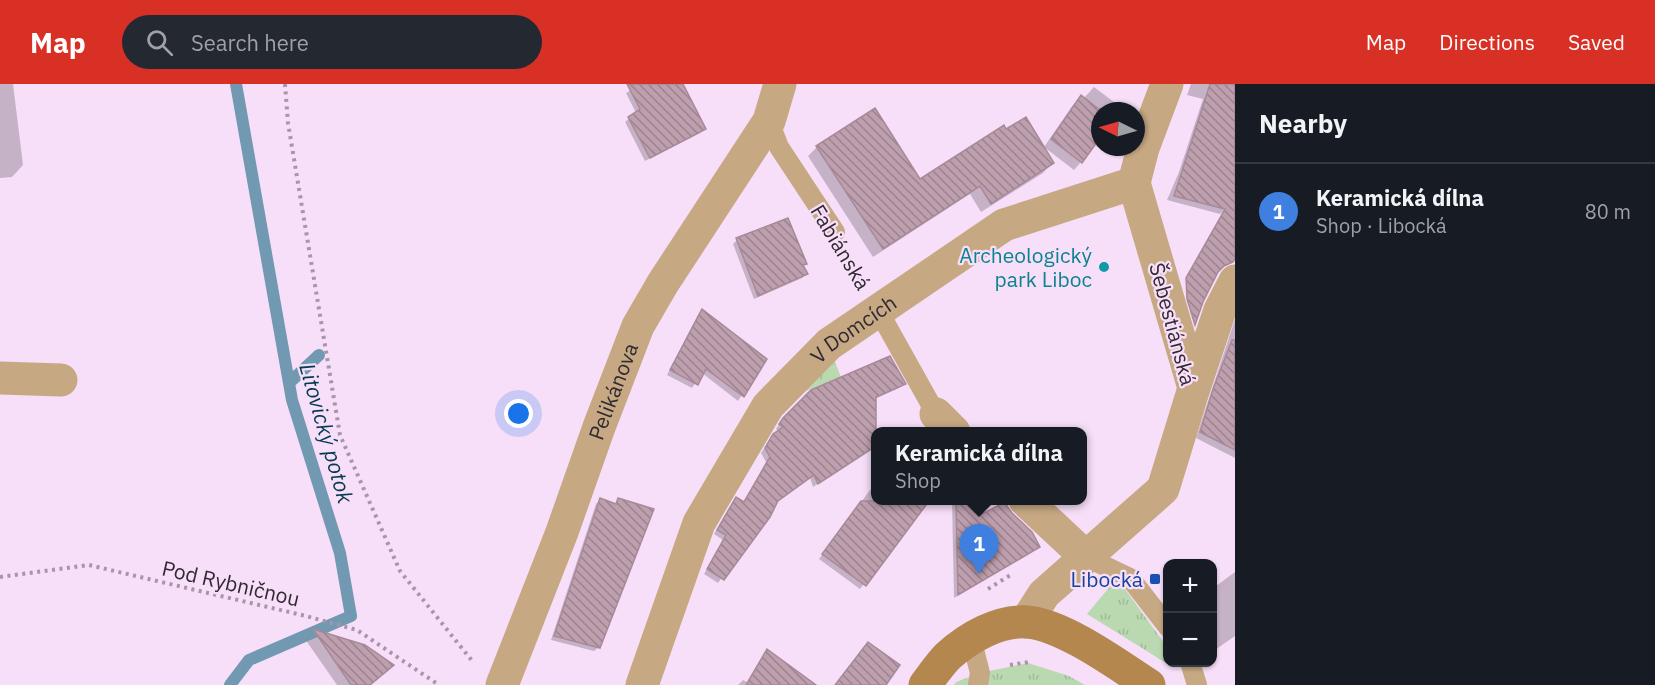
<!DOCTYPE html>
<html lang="en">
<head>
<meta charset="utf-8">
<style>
  :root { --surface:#171b24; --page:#242831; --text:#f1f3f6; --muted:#9ea1a6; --line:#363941; --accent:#d93025 }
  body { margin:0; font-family:"IBM Plex Sans",sans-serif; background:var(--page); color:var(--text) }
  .controls { position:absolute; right:18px; bottom:18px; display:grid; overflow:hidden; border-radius:12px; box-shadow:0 2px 4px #0004 }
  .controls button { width:54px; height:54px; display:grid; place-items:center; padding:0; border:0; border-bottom:2px solid var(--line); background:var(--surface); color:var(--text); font:30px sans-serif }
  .compass { position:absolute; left:1091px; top:18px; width:54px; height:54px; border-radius:50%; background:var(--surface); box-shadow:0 2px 4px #0004; rotate:275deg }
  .you { position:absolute; left:519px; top:330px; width:21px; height:21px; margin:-15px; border:4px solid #fff; border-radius:50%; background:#1a73e8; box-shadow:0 0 0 9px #1a73e833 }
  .badge { display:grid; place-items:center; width:39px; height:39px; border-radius:50%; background:var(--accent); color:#fff; font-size:20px; font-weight:700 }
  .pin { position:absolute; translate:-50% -50px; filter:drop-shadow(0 2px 3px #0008) }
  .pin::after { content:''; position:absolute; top:32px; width:21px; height:18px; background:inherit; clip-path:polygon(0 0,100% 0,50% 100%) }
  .popup { position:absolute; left:871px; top:343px; width:216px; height:78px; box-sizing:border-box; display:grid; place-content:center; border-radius:12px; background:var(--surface); filter:drop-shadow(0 2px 4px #0005); font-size:20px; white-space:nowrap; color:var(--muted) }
  .popup b { font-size:22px; color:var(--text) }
  .popup::after { content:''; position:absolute; left:50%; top:100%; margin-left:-12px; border:12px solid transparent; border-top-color:var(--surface) }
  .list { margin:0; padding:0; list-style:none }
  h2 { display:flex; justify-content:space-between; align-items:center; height:78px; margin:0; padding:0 24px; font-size:26px }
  h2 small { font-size:20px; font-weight:400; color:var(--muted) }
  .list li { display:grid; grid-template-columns:39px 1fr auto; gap:18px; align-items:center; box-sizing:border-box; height:96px; padding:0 24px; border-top:2px solid var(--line) }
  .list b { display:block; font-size:22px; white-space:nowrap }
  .list p { margin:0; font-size:20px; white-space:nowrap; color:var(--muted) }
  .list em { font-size:20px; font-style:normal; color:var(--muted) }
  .icon { flex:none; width:33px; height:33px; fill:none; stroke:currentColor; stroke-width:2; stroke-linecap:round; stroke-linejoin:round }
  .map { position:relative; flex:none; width:1235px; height:601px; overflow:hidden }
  header { display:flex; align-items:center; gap:36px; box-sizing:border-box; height:84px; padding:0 30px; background:var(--accent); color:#fff }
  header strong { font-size:28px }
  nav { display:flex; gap:33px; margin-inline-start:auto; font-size:21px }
  .search { width:420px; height:54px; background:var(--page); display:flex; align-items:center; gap:15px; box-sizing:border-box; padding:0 21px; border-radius:33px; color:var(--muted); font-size:22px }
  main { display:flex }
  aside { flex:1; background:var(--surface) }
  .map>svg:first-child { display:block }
</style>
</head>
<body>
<header>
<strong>Map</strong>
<div class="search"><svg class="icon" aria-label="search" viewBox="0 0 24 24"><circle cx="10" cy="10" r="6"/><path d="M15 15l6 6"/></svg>Search here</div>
<nav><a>Map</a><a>Directions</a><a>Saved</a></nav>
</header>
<main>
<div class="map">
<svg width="1235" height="601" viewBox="0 0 1235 601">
  <defs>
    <pattern id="grass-tufts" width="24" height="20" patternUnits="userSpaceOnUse" patternTransform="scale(1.5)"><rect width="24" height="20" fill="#bad9b0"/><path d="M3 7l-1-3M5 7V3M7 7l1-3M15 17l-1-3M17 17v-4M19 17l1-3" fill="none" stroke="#a0ba98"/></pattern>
    <pattern id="building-back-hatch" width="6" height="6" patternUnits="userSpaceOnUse" patternTransform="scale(1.5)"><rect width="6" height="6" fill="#be9fae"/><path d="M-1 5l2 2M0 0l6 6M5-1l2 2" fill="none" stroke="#9b828e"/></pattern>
  </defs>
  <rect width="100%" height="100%" fill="#f7dff9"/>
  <path fill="url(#grass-tufts)" d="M 832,271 L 841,293 L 781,317 Z
    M 1112,500 L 1125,505 L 1167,563 L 1168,578 L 1172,580 L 1166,579 L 1087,530 Z
    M 1028,579 L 1069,592 L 1085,601 L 954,601 L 956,598 L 980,589 Z"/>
  <path fill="#0003" d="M 0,0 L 13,0 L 23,81 L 12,93 L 0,94 Z
    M 641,0 L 681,0 L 705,44 L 700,49 L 645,77 L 625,38 L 636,29 L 626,9 Z
    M 1191,0 L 1235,0 L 1226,125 L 1220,130 L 1167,116 L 1179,88 L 1203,15 L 1187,11 Z
    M 1094,3 L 1118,21 L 1113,27 L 1100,27 L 1081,78 L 1074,86 L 1044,63 L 1073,21 L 1081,13 L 1083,15 Z
    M 1006,47 L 1052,79 L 1043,89 L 981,128 L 970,110 L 873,173 L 808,72 L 817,63 L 920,97 Z
    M 737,156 L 805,180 L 802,182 L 806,190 L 802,194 L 754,215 L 733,160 Z
    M 703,227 L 765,275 L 738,317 L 702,289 L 692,304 L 667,291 L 698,231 Z
    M 1235,235 L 1235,374 L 1196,354 Z
    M 904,300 L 899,304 L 853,325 L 850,379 L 813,403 L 810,394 L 776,418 L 718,499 L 704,490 L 723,456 L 714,450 L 732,419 L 736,415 L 743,419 L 766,378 L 761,369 L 769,356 L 779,348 L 776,345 L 779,340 L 811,307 Z
    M 876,398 L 876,416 L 909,416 L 920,425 L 860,505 L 819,475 Z
    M 619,415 L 599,563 L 594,567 L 551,556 L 596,420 L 600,416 L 615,420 Z
    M 952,416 L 970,416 L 979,433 L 1005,417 L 1006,422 L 1039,463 L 954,514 Z
    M 1235,488 L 1235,552 L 1212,568 L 1212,505 Z
    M 313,547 L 364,562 L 392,582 L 370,601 L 337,601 L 305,555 Z
    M 767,567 L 813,601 L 738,601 L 743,596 L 747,598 Z"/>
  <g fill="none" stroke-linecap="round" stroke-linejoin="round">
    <path stroke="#7199b1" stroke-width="12" d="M 289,299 L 319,271
      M 230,601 L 249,576 L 351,532 L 340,469 L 292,316 L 236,0"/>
  </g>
  <path fill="url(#building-back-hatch)" stroke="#a88999" stroke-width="1.5" d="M 627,0 L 683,0 L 706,45 L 650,74 L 628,33 L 640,25 Z
    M 1210,0 L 1235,0 L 1235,175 L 1233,178 L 1224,182 L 1218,188 L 1203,218 L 1195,241 L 1187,215 L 1186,194 L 1225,125 L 1174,112 Z
    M 1081,11 L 1100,26 L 1100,54 L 1082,79 L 1051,55 Z
    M 875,24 L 920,95 L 1004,41 L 1006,45 L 1026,33 L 1054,79 L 991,120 L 980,102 L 883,165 L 816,62 Z
    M 788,134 L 807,180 L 803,181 L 808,190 L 758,212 L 736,154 Z
    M 702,225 L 767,275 L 744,313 L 706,285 L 698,301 L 670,286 Z
    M 1232,256 L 1235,256 L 1235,366 L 1200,348 L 1213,305 Z
    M 890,272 L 906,300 L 876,313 L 876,362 L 818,400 L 814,391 L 778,417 L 770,433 L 724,496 L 707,485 L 726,451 L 717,446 L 736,413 L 744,418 L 770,373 L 765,364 L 773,350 L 783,343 L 779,340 L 783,334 L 811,306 Z
    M 600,414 L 616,420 L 618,414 L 654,425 L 600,564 L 554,552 Z
    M 861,417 L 929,417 L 866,502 L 822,470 Z
    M 956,417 L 972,417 L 980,431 L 1007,417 L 1007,422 L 1012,429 L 1032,448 L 1040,463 L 958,511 Z
    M 313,545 L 365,561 L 394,581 L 370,601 L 351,601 Z
    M 868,558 L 900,581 L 886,601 L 835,601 Z
    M 767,565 L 816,601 L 746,601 Z"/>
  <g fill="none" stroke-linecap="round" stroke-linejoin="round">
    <path stroke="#a795a8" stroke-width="4" stroke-dasharray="3 4.5" stroke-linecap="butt" d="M 285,0 L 288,39 L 340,351 L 400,487 L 473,578
      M 848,173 L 861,195
      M 0,493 L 89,481 L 306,532 L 357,546 L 439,601
      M 988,505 L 1012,490
      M 1010,581 L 1029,578"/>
    <path stroke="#c6a883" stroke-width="20" d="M 769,37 L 779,63 L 835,148
      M 878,226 L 936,330
      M 1086,473 L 1130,494 L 1168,543
      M 971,554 L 980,589 L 978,601
      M 1190,578 L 1197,601"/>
    <g stroke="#c6a883" stroke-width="33">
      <path d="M 1134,99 L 1143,64 L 1167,0"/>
      <path d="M 0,294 L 61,296"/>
      <path d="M 1194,304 L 1220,226 L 1235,197"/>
      <path d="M 936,330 L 954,348"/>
      <path d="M 1025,416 L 1086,473"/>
      <path d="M 1026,538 L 1044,510 L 1163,405 L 1194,304 L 1134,99"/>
      <path id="s1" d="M 502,601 L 562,448 L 599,343 L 638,242 L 663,199 L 769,37 L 780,0"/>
      <path id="s2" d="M 642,601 L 699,439 L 768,322 L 829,260 L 1004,141 L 1134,99"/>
    </g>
    <path stroke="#b3874d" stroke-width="33" d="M 925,601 C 932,592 939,581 948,572 C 968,554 998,536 1027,538 C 1064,541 1118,581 1149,601"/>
  </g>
  <circle fill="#0f9aa8" stroke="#f7dff9" stroke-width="2" cx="1104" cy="183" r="6"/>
  <rect fill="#1a4fb4" stroke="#f7dff9" stroke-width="2" x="1149" y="489" width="12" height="12" rx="3"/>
  <g text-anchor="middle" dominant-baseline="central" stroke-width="4.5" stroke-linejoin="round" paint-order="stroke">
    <g font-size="21" fill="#322932" stroke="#f7dff9">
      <text transform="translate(841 163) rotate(59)">Fabiánská</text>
      <text transform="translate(1173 240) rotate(75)">Šebestiánská</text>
      <text stroke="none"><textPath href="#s2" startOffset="423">V Domcích</textPath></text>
      <text stroke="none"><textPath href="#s1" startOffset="314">Pelikánova</textPath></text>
      <text transform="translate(231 499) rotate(13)">Pod Rybničnou</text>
    </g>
    <g font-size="21" fill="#0d838f" stroke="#f7dff9" text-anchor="end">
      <text x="1092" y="171">Archeologický<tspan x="1092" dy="24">park Liboc</tspan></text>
    </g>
    <g font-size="21" fill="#164399" stroke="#f7dff9" text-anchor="end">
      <text x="1143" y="495">Libocká</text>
    </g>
    <g font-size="22" font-style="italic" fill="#053b50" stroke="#f7dff9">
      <text transform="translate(327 349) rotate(74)">Litovický potok</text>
    </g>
  </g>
</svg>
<div class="controls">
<button>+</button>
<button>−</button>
</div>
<svg class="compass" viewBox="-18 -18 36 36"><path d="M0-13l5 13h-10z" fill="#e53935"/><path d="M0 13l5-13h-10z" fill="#9ea1a6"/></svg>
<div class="you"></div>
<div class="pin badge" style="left:979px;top:490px;background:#3f7fe0">1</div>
<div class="popup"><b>Keramická dílna</b>Shop</div>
</div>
<aside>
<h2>Nearby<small></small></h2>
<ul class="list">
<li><span class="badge" style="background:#3f7fe0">1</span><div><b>Keramická dílna</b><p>Shop · Libocká</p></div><em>80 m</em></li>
</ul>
</aside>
</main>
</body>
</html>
